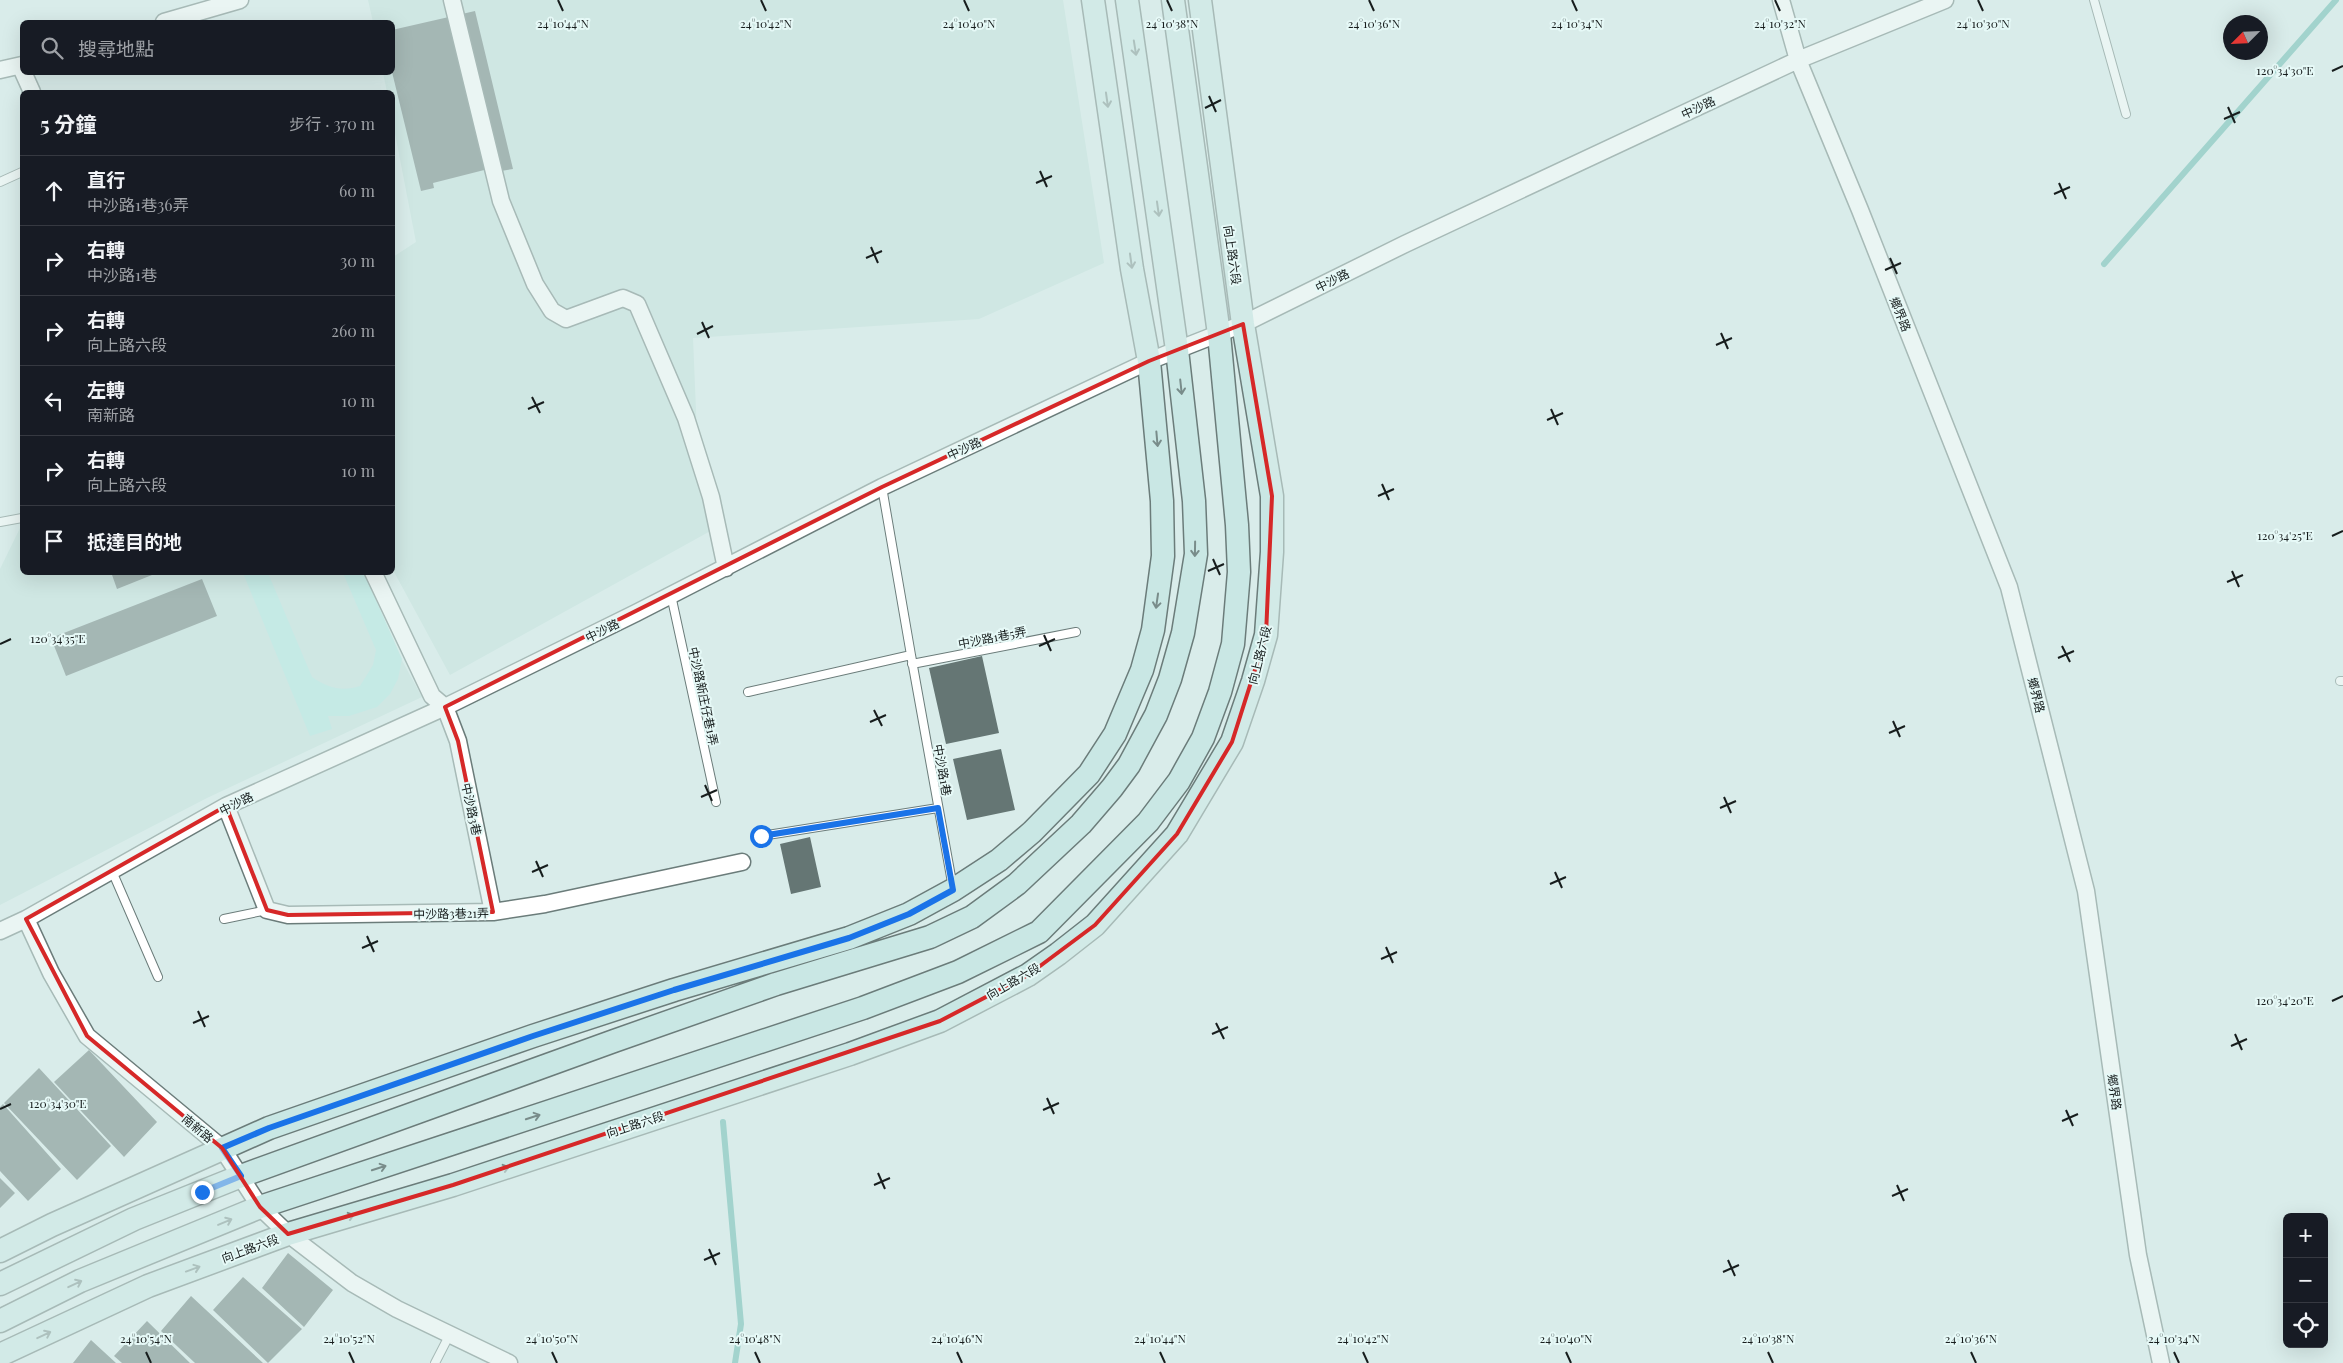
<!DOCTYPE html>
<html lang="zh-TW">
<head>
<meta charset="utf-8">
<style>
  :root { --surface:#171b24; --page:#20242c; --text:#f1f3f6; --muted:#9ea1a6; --line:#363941 }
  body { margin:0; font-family:"Playfair Display","Noto Sans TC",serif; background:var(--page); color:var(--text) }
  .controls { position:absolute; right:15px; bottom:15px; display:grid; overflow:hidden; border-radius:8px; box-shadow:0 5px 20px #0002 }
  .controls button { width:45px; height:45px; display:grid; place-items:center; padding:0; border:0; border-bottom:1px solid var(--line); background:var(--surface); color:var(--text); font:25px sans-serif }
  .compass { position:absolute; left:2223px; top:15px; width:45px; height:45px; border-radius:50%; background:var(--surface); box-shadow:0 5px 20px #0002; rotate:246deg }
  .stop { position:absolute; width:15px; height:15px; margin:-11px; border:4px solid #1a73e8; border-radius:50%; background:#fff }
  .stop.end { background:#1a73e8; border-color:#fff; box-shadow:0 1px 5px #0008 }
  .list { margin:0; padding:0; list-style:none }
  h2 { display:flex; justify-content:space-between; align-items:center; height:65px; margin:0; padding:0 20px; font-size:21px }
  h2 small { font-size:16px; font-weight:400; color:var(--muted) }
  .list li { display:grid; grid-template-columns:32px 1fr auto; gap:15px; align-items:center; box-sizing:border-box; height:70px; padding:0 20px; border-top:1px solid var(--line) }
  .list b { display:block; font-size:19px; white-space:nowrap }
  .list p { margin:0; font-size:16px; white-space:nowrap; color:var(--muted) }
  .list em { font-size:16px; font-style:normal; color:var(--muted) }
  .icon { flex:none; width:28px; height:28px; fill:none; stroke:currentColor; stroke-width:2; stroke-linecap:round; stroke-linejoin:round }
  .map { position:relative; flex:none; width:2343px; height:1363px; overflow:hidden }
  .search { position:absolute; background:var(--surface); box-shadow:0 5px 20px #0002; left:20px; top:20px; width:375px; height:55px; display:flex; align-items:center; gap:12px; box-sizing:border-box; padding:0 18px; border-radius:8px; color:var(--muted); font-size:19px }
  .panel { position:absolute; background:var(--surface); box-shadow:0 5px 20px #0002; left:20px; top:90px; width:375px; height:485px; border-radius:8px }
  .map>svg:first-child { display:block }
</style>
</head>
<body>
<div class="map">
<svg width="2343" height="1363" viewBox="0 0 2343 1363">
  <rect width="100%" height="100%" fill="#d9ecea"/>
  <path fill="#c3dfdc" d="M 368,0 L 1063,0 L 1104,263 L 979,319 L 693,338 L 697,435 L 714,529 L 450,675 L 393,570 L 393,257 L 416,242 L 393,123 L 392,92 L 387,92 L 383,73 L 392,72 L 392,22 L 373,22 Z
    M 22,524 L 22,572 L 354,573 L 422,697 L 207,798 L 0,905 L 0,569 Z"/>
  <path fill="#aee6e1" d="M 243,573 L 268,573 L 312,677 C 328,688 342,692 360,686 L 373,665 L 376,650 L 343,573 L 364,573 L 402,659 L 398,679 L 390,694 L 377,707 L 349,716 L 328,716 L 332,729 L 310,736 Z"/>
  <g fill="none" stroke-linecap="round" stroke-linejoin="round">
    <path stroke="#5fb3ac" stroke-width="6" d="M 2104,264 L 2336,0
      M 723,1122 L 741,1324 L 735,1363"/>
  </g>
  <path fill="#657674" d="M 475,11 L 513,169 L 501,171 L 500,166 L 433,183 L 434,188 L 421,191 L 392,72 L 392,30 Z
    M 111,572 L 157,572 L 157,573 L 117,589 Z
    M 202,579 L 217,616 L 66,676 L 51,638 Z
    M 982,656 L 999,733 L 946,744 L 929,668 Z
    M 1001,749 L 1015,810 L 967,820 L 953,759 Z
    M 810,837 L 821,887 L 791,894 L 780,844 Z
    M 89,1050 L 157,1122 L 124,1157 L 54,1082 Z
    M 39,1068 L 111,1146 L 77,1180 L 4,1103 Z
    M 3,1104 L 61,1169 L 28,1201 L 0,1171 L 0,1107 Z
    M 0,1178 L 15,1193 L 0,1208 Z
    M 288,1253 L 333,1290 L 304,1327 L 262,1288 Z
    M 243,1277 L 302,1329 L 268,1363 L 213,1310 Z
    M 191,1296 L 263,1363 L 195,1363 L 161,1331 Z
    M 147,1321 L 190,1363 L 122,1363 L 114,1356 Z
    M 91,1340 L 116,1363 L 73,1363 Z"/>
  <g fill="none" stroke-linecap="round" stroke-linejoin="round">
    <defs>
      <path id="lane" d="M 2094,0 L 2126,114
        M 0,182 L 22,172
        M 0,522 L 22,518
        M 671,595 L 716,802
        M 911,655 L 953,888
        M 912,664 L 1076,632
        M 2340,681 L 2343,681
        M 748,692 L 911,655 L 882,487
        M 761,836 L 938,808
        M 112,871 L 158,977
        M 224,919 L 267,910
        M 435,1363 L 450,1334"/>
      <path id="street" d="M 452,0 L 501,201 L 535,284 L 552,311 L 566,319 L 623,298 L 637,304 L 686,418 L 711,497 L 726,568
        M 1781,0 L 1798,60 L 1860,210 L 2009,587 L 2086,891 L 2138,1255 L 2161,1363
        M 164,22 L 240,0
        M 0,70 L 22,65
        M 23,72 L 32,92
        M 373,572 L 432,696 L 445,707 L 458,741 L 493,912
        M 226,806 L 267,910 L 288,915 L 493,912 L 545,904 L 742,862
        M 26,919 L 51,973 L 87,1036 L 222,1148 L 260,1207 L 288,1234 L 352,1283 L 397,1309 L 509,1363
        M 0,931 L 26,919 L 226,806 L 445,707 L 636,613 L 882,487 L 1149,361 L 1243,324 L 1405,244 L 1798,60 L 1945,0"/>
      <path id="secondary" d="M 0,1251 L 52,1225 L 269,1128 L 533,1036 L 674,990 L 849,938 L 909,914 L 953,890 L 999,860 L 1032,832 L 1089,774 L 1115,734 L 1142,670 L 1153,630 L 1163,556 L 1162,501 L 1149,361 L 1132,269 L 1093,0
        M 0,1284 L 134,1219 L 241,1176 L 614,1041 L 776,984 L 930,937 L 972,917 L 1017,884 L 1081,824 L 1112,788 L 1129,765 L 1156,715 L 1170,679 L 1183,633 L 1196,554 L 1194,501 L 1177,350 L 1127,0
        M 0,1321 L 80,1281 L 260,1207 L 863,1008 L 958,972 L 1039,932 L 1148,822 L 1179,781 L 1203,738 L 1220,692 L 1233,644 L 1239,572 L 1237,525 L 1219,334 L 1173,0
        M 0,1355 L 148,1286 L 288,1234 L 453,1185 L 850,1054 L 940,1021 L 1028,975 L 1058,954 L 1095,925 L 1177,834 L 1232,742 L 1253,681 L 1266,635 L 1272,552 L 1272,496 L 1243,324 L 1200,0"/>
    </defs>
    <use href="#lane" stroke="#6b7c7a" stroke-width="10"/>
    <use href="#street" stroke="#6b7c7a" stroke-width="19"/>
    <use href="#secondary" stroke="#6b7c7a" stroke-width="25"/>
    <use href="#lane" stroke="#fff" stroke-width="8"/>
    <use href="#street" stroke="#fff" stroke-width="16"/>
    <use href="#secondary" stroke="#c9e7e4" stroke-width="22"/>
  </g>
  <defs><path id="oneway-shaft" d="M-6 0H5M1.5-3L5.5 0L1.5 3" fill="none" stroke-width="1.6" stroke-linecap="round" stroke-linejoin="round" transform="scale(1.25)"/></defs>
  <g stroke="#798c8a">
    <use href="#oneway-shaft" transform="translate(1135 48) rotate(81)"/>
    <use href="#oneway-shaft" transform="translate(1107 100) rotate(82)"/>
    <use href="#oneway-shaft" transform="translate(1158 209) rotate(82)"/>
    <use href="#oneway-shaft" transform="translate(1131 261) rotate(82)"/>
    <use href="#oneway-shaft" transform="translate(1181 387) rotate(84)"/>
    <use href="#oneway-shaft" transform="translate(1157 439) rotate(85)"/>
    <use href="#oneway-shaft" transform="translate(1195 549) rotate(91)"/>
    <use href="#oneway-shaft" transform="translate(1157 601) rotate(98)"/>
    <use href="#oneway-shaft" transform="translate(533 1117) rotate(-18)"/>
    <use href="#oneway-shaft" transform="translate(379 1168) rotate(-18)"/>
    <use href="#oneway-shaft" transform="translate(502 1169) rotate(-18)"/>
    <use href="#oneway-shaft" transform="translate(347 1217) rotate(-17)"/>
    <use href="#oneway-shaft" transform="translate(225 1222) rotate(-23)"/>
    <use href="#oneway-shaft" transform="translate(193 1269) rotate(-20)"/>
    <use href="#oneway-shaft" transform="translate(75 1284) rotate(-25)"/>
    <use href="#oneway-shaft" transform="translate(44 1335) rotate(-25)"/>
  </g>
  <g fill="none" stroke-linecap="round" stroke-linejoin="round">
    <path stroke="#1a73e8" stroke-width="6" d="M 202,1192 L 241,1176 L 222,1148 L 269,1128 L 533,1036 L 674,990 L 849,938 L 909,914 L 953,890 L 938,808 L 761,836"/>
  </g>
  <path d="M0 0H2343V1363H0ZM 1243,324 L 1272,496 L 1266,635 L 1232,742 L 1177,834 L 1095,925 L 1028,975 L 940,1021 L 453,1185 L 288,1234 L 260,1207 L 222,1148 L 87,1036 L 26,919 L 226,806 L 267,910 L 288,915 L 493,912 L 458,741 L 445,707 L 882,487 L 1149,361 Z" fill="#d9ecea" fill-opacity=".55" fill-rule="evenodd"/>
  <path fill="none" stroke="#d62828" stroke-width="4" stroke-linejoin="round" d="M 1243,324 L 1272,496 L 1266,635 L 1232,742 L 1177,834 L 1095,925 L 1028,975 L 940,1021 L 453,1185 L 288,1234 L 260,1207 L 222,1148 L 87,1036 L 26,919 L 226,806 L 267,910 L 288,915 L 493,912 L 458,741 L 445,707 L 882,487 L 1149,361 Z"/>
  <path fill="none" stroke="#171d1d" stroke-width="2" d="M 558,0 L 563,11M 761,0 L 766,11M 964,0 L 969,11M 1167,0 L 1172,11M 1369,0 L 1374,11M 1572,0 L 1577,11M 1775,0 L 1780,11M 1978,0 L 1983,11M 2332,71 L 2343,66M 1209,96 L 1216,112M 2228,107 L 2235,123M 1205,108 L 1221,100M 2224,119 L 2240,112M 1040,171 L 1047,187M 1036,183 L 1052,176M 2059,183 L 2066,199M 2054,194 L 2070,187M 871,247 L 878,263M 866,258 L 882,251M 1890,258 L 1897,274M 1885,270 L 1901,263M 702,322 L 709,338M 1721,333 L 1728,349M 697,334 L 713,326M 1716,345 L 1732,338M 532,397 L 540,413M 528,409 L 544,402M 1551,409 L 1558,425M 1547,420 L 1563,413M 1382,484 L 1389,500M 1378,496 L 1394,489M 2332,536 L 2343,531M 1213,559 L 1220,575M 1208,571 L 1224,564M 2232,571 L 2239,587M 2227,582 L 2243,575M 1044,635 L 1051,651M 0,644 L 11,639M 1039,646 L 1055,639M 2062,646 L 2070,662M 2058,658 L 2074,651M 874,710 L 882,726M 1893,721 L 1900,737M 870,722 L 886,715M 1889,733 L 1905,726M 705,785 L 712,801M 701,797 L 717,790M 1724,797 L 1731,813M 1720,808 L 1736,801M 536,861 L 543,877M 532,872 L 548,865M 1555,872 L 1562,888M 1550,884 L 1566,877M 367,936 L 374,952M 1386,947 L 1393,963M 362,948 L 378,941M 1381,959 L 1397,952M 2332,1001 L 2343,996M 198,1011 L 205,1027M 193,1023 L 209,1016M 1216,1023 L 1224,1039M 1212,1034 L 1228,1027M 2235,1034 L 2242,1050M 2231,1046 L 2247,1039M 1047,1098 L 1054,1114M 0,1109 L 11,1104M 1043,1110 L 1059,1103M 2066,1110 L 2073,1126M 2062,1121 L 2078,1114M 878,1173 L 885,1189M 874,1185 L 890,1178M 1897,1185 L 1904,1201M 1892,1196 L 1908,1189M 709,1249 L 716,1265M 704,1260 L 720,1253M 1728,1260 L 1735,1276M 1723,1272 L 1739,1265M 146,1352 L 151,1363M 349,1352 L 354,1363M 552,1352 L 557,1363M 755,1352 L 760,1363M 957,1352 L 962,1363M 1160,1352 L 1165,1363M 1363,1352 L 1368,1363M 1566,1352 L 1571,1363M 1768,1352 L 1773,1363M 1971,1352 L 1976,1363M 2174,1352 L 2179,1363"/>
  <g text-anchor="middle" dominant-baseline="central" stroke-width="4" stroke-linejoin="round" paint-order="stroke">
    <g font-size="12" fill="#171d1d" stroke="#e6f9f7">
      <text transform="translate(1698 107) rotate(-25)">中沙路</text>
      <text transform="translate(1233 255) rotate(82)">向上路六段</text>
      <text transform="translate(1332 280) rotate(-26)">中沙路</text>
      <text transform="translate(1901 314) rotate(68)">鄉界路</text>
      <text transform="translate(964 448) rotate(-25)">中沙路</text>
      <text transform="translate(602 630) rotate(-26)">中沙路</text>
      <text transform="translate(992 637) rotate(-11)">中沙路1巷5弄</text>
      <text transform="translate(1259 655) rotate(-76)">向上路六段</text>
      <text transform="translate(2037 695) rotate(76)">鄉界路</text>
      <text transform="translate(704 696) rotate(78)">中沙路新庄仔巷1弄</text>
      <text transform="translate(943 770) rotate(80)">中沙路1巷</text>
      <text transform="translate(236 803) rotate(-26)">中沙路</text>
      <text transform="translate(472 809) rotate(78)">中沙路3巷</text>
      <text transform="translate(451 913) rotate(-1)">中沙路3巷21弄</text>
      <text transform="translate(1013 981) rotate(-30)">向上路六段</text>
      <text transform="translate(2115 1092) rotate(82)">鄉界路</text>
      <text transform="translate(635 1124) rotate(-18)">向上路六段</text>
      <text transform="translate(198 1128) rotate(40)">南新路</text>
      <text transform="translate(250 1248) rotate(-20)">向上路六段</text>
    </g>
  </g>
  <g font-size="12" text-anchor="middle" fill="#171d1d" stroke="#e6f9f7" stroke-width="4" stroke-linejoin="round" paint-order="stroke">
    <text x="563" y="28">24°10'44"N</text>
    <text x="766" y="28">24°10'42"N</text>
    <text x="969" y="28">24°10'40"N</text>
    <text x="1374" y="28">24°10'36"N</text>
    <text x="1577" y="28">24°10'34"N</text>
    <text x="1172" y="28">24°10'38"N</text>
    <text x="1780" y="28">24°10'32"N</text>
    <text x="1983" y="28">24°10'30"N</text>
    <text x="2285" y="75">120°34'30"E</text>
    <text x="2285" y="540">120°34'25"E</text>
    <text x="58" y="643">120°34'35"E</text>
    <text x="2285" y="1005">120°34'20"E</text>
    <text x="58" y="1108">120°34'30"E</text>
    <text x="146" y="1343">24°10'54"N</text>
    <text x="349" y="1343">24°10'52"N</text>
    <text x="552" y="1343">24°10'50"N</text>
    <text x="755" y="1343">24°10'48"N</text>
    <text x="957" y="1343">24°10'46"N</text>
    <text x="1160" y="1343">24°10'44"N</text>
    <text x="1363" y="1343">24°10'42"N</text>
    <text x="1566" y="1343">24°10'40"N</text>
    <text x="1768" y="1343">24°10'38"N</text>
    <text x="1971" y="1343">24°10'36"N</text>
    <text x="2174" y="1343">24°10'34"N</text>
  </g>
</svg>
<div class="controls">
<button>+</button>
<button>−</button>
<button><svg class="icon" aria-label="locate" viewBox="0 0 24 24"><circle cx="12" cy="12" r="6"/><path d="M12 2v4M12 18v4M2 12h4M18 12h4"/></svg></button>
</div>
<svg class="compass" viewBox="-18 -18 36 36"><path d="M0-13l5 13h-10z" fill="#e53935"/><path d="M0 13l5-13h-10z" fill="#9ea1a6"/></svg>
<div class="stop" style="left:761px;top:836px"></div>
<div class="stop end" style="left:202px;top:1192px"></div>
<div class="search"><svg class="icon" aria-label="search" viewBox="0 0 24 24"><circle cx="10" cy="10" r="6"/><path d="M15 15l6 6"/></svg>搜尋地點</div>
<section class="panel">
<h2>5 分鐘<small>步行 · 370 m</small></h2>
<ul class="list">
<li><svg class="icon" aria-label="ahead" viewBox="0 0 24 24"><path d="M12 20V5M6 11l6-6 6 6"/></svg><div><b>直行</b><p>中沙路1巷36弄</p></div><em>60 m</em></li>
<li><svg class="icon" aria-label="right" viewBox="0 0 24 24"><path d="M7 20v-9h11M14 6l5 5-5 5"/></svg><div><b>右轉</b><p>中沙路1巷</p></div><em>30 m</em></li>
<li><svg class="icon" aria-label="right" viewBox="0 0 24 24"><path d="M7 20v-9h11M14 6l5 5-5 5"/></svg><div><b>右轉</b><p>向上路六段</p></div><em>260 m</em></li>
<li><svg class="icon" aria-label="left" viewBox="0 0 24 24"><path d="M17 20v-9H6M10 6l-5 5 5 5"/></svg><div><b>左轉</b><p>南新路</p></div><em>10 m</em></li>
<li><svg class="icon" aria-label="right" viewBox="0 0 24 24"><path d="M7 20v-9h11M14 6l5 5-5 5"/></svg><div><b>右轉</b><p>向上路六段</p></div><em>10 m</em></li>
<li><svg class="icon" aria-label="arrive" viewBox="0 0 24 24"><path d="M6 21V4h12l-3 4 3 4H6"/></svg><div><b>抵達目的地</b></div></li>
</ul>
</section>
</div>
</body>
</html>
